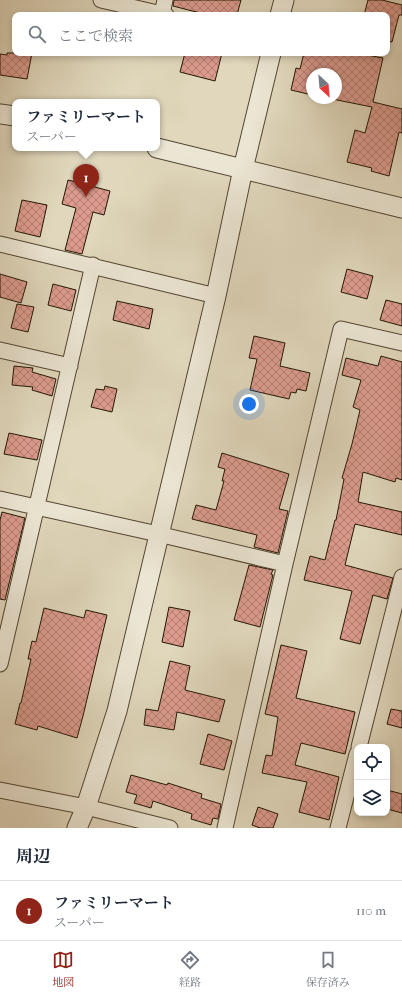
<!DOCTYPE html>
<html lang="ja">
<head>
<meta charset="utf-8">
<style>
  :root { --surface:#fff; --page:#f2f2f3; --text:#1f2937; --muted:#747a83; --line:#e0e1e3; --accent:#8f2418 }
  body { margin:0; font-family:"IM FELL French Canon","Noto Serif JP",serif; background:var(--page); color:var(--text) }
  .controls { position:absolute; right:12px; bottom:12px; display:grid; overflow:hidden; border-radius:8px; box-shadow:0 2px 6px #0003 }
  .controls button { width:36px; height:36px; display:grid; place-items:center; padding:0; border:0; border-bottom:1px solid var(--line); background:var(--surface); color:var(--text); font:20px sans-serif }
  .compass { position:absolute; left:306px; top:68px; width:36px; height:36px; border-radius:50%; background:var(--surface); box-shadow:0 2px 6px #0003; rotate:154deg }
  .you { position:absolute; left:249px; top:404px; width:14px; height:14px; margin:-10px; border:3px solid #fff; border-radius:50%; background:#1a73e8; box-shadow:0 0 0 6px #1a73e833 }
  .badge { display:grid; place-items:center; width:26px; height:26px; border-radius:50%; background:var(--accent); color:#fff; font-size:13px; font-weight:700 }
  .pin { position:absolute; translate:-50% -33px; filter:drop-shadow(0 1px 2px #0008) }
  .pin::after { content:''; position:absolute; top:21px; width:14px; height:12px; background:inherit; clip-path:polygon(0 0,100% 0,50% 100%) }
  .popup { position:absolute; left:12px; top:99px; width:148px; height:52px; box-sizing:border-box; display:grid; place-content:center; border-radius:8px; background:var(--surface); filter:drop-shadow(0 1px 3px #0005); font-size:13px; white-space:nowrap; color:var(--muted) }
  .popup b { font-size:15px; color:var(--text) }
  .popup::after { content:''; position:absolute; left:50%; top:100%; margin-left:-8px; border:8px solid transparent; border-top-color:var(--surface) }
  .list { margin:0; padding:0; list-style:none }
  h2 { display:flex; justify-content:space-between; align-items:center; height:52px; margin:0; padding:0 16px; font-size:17px }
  h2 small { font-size:13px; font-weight:400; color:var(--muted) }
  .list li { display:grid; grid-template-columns:26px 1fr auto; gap:12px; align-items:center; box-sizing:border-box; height:60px; padding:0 16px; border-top:1px solid var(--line) }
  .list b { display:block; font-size:15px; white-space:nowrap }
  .list p { margin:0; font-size:13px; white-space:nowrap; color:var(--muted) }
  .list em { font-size:13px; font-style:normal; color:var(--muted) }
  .icon { flex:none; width:22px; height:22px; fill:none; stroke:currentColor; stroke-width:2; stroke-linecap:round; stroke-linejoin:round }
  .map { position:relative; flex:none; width:402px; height:828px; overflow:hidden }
  .search { position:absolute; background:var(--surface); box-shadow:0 2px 6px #0003; left:12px; right:12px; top:12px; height:44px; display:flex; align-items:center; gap:10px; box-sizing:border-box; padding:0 14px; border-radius:8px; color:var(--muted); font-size:15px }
  .sheet { height:112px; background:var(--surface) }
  nav { display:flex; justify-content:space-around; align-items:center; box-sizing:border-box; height:56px; border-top:1px solid var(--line); background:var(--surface); font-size:11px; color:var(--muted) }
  nav a { display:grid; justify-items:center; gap:2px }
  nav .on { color:var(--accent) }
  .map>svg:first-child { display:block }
</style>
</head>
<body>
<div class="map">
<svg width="402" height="828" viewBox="0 0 402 828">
  <defs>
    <pattern id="building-cross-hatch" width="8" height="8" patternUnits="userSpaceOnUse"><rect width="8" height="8" fill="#dc9b8e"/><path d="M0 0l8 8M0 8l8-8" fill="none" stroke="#b27d72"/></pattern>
  </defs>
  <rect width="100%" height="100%" fill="#e0d7bc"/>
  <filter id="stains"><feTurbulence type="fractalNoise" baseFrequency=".005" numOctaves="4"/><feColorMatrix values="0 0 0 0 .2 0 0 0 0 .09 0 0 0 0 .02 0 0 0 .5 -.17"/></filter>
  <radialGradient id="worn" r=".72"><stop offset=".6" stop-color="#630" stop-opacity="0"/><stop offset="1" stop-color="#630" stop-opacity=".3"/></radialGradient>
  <path fill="url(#building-cross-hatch)" stroke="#231604" d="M 174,0 L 241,0 L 237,15 L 208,15 L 173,6 Z
    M 368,0 L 382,0 L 402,5 L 402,15 L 399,15 L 392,42 L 387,41 L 387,15 L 364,15 Z
    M 7,53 L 32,53 L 27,79 L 0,75 L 0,54 L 7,55 Z
    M 185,53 L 222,53 L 215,81 L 180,72 Z
    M 304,53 L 356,53 L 383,58 L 373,102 L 402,109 L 402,133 L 399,132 L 389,176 L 371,171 L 372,168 L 347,162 L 355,130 L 365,133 L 372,107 L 327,98 L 336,98 L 336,74 L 312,74 L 312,95 L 291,90 L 296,68 L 300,69 Z
    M 68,180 L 110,191 L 104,215 L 93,212 L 82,254 L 65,250 L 76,208 L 62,204 Z
    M 22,200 L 47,205 L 40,237 L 15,231 Z
    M 347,269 L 373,276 L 367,299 L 341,292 Z
    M 0,274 L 27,282 L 21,303 L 0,297 Z
    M 53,284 L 76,290 L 71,311 L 48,305 Z
    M 386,300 L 402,304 L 402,326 L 380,320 Z
    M 117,301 L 153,309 L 149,329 L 113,320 Z
    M 17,304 L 34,307 L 28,332 L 11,328 Z
    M 254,336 L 285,343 L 280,366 L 310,373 L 306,391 L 297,389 L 296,393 L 291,392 L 289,399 L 250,390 L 257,359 L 249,358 Z
    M 381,356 L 402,362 L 402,480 L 396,478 L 395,482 L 363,472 L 358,502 L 402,512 L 402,535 L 355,524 L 345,565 L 393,578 L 387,599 L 373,595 L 360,644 L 340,639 L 352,591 L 304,580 L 310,556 L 325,560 L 335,520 L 336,520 L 344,479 L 342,478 L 352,444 L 360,410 L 353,407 L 361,380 L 342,375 L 346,358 L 378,366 Z
    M 14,366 L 33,368 L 32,372 L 56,379 L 52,396 L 32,390 L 33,387 L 12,385 Z
    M 105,386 L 117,389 L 112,412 L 91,407 L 96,389 L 104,390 Z
    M 9,433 L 42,440 L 37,460 L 4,454 Z
    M 222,453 L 289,474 L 279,509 L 288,511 L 278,553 L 254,547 L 257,535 L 192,519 L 196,505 L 216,510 L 224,481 L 222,481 L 225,469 L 218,467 Z
    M 2,512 L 25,518 L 5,600 L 0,599 L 0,520 Z
    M 249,565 L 273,570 L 271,574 L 273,575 L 260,627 L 234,620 Z
    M 169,607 L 190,611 L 183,647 L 162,642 Z
    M 44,608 L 84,618 L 86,610 L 107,615 L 83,716 L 77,738 L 38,726 L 37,730 L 15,724 L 20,703 L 21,703 L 31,659 L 28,659 L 32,641 L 36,642 Z
    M 281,645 L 307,651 L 296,698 L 355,712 L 345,754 L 301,743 L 295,765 L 339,777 L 329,820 L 299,812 L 307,782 L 262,773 L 266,755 L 272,756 L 278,717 L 265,714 Z
    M 170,661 L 190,666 L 185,690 L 225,700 L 219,722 L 177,712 L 174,730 L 144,725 L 146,709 L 158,711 Z
    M 391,709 L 402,711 L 402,728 L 387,724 Z
    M 208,734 L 232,741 L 224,770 L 200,764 Z
    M 131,775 L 167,785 L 168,783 L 202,794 L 201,798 L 221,804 L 218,819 L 213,818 L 211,825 L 191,819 L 192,814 L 153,801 L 151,808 L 134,803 L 137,795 L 126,792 Z
    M 387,790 L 402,794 L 402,813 L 387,809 Z
    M 258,807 L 278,814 L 273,828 L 260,828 L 252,825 Z"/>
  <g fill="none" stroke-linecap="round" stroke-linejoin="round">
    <defs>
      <path id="minor" d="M 101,0 L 166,15
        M 162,14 L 165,0
        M 0,244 L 216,296
        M 0,350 L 70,366
        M 0,499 L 158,534 L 285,564
        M 0,664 L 93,265
        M 359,747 L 402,577
        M 0,790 L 86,807 L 170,828
        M 225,828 L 285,564 L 341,329 L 402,343
        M 338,828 L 357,754"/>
      <path id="tertiary" d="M 280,15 L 284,0
        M 0,114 L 15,116
        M 157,148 L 402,208
        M 77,828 L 86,807 L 117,711 L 216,296 L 243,169 L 271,53"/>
    </defs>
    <use href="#minor" stroke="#524632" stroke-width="17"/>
    <use href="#tertiary" stroke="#524632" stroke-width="21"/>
    <use href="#minor" stroke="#ebe5d3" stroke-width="15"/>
    <use href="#tertiary" stroke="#ebe5d3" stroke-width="19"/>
  </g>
  <rect width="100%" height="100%" filter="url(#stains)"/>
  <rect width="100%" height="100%" fill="url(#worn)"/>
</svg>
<div class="controls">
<button><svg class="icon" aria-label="locate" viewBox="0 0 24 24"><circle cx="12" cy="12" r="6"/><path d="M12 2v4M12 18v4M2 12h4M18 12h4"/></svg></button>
<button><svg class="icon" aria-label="layers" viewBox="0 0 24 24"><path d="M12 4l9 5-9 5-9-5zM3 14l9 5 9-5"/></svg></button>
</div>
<svg class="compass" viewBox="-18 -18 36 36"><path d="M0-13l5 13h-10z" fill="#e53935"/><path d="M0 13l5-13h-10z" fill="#747a83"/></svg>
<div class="you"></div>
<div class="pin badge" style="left:86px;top:197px">1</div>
<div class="popup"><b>ファミリーマート</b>スーパー</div>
<div class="search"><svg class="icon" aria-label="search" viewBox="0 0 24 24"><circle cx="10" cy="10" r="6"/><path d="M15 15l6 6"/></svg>ここで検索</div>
</div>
<section class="sheet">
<h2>周辺<small></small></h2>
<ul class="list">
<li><span class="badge">1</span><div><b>ファミリーマート</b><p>スーパー</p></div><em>110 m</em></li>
</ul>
</section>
<nav>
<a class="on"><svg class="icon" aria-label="map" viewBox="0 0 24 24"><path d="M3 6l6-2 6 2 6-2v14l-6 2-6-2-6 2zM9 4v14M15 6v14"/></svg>地図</a>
<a><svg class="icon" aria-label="directions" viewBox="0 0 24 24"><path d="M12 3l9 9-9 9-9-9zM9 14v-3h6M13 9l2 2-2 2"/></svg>経路</a>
<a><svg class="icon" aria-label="saved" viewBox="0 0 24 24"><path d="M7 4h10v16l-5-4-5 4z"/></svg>保存済み</a>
</nav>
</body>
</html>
